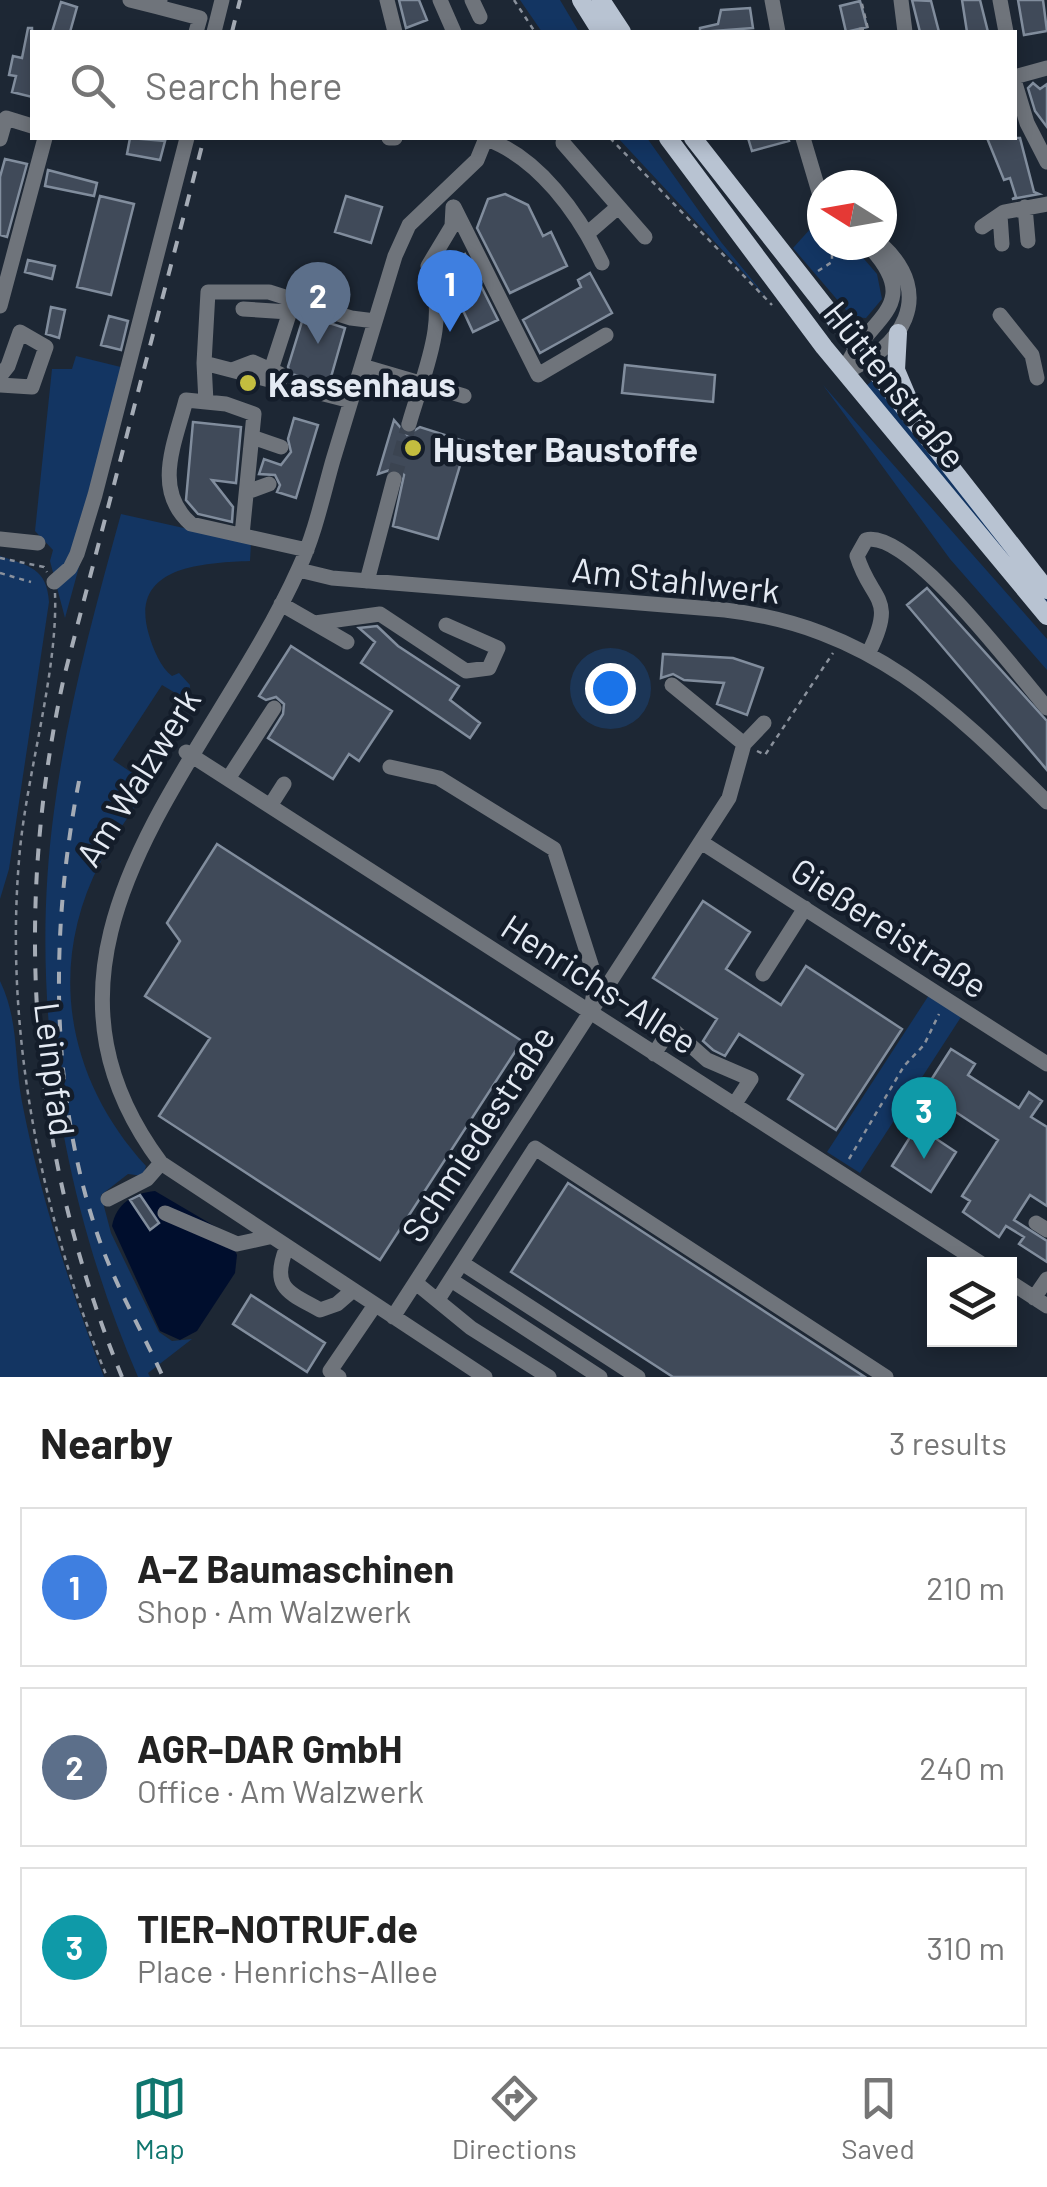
<!DOCTYPE html>
<html lang="en">
<head>
<meta charset="utf-8">
<style>
  :root { --surface:#fff; --page:#f6f6f6; --text:#222; --muted:#767676; --line:#e0e0e0; --accent:#0f766e }
  body { margin:0; font-family:Barlow,sans-serif; background:var(--page); color:var(--text) }
  .controls { position:absolute; right:30px; bottom:30px; display:grid; overflow:hidden; border-radius:0px; box-shadow:0 5px 15px #0003 }
  .controls button { width:90px; height:90px; display:grid; place-items:center; padding:0; border:0; border-bottom:2px solid var(--line); background:var(--surface); color:var(--text); font:50px sans-serif }
  .compass { position:absolute; left:807px; top:170px; width:90px; height:90px; border-radius:50%; background:var(--surface); box-shadow:0 5px 15px #0003; rotate:281deg }
  .you { position:absolute; left:610px; top:688px; width:35px; height:35px; margin:-25px; border:8px solid #fff; border-radius:50%; background:#1a73e8; box-shadow:0 0 0 15px #1a73e833 }
  .badge { display:grid; place-items:center; width:65px; height:65px; border-radius:50%; background:var(--accent); color:#fff; font-size:32px; font-weight:700 }
  .pin { position:absolute; translate:-50% -82px; filter:drop-shadow(0 2px 5px #0008) }
  .pin::after { content:''; position:absolute; top:52px; width:35px; height:30px; background:inherit; clip-path:polygon(0 0,100% 0,50% 100%) }
  .list { margin:0; padding:0; list-style:none }
  h2 { display:flex; justify-content:space-between; align-items:center; height:130px; margin:0; padding:0 40px; font-size:42px }
  h2 small { font-size:32px; font-weight:400; color:var(--muted) }
  .list li { display:grid; grid-template-columns:65px 1fr auto; gap:30px; align-items:center; box-sizing:border-box; height:160px; margin:0 20px 20px; padding:0 20px; border:2px solid var(--line); border-radius:0px }
  .list b { display:block; font-size:38px; white-space:nowrap }
  .list p { margin:0; font-size:32px; white-space:nowrap; color:var(--muted) }
  .list em { font-size:32px; font-style:normal; color:var(--muted) }
  .icon { flex:none; width:55px; height:55px; fill:none; stroke:currentColor; stroke-width:2; stroke-linecap:round; stroke-linejoin:round }
  .map { position:relative; flex:none; width:1047px; height:1377px; overflow:hidden }
  .search { position:absolute; background:var(--surface); box-shadow:0 5px 15px #0003; left:30px; right:30px; top:30px; height:110px; display:flex; align-items:center; gap:25px; box-sizing:border-box; padding:0 35px; border-radius:0px; color:var(--muted); font-size:38px }
  .sheet { height:670px; background:var(--surface) }
  nav { display:flex; justify-content:space-around; align-items:center; box-sizing:border-box; height:140px; border-top:2px solid var(--line); background:var(--surface); font-size:28px; color:var(--muted) }
  nav a { display:grid; justify-items:center; gap:5px }
  nav .on { color:var(--accent) }
  .map>svg:first-child { display:block }
</style>
</head>
<body>
<div class="map">
<svg width="1047" height="1377" viewBox="0 0 1047 1377">
  <rect width="100%" height="100%" fill="#1d2734"/>
  <path fill="#133562" d="M 520,0 L 560,0 L 579,32 L 542,32 Z
    M 618,138 L 647,138 L 721,242 L 768,299 Z
    M 822,216 L 822,245 L 852,245 L 877,274 L 882,299 L 866,318 L 852,317 L 793,248 Z
    M 76,356 L 133,370 L 65,618 L 50,561 L 53,550 L 35,531 L 52,369 L 72,369 Z
    M 873,380 L 1047,600 L 1047,605 L 866,386 Z
    M 823,385 L 1047,639 L 1047,670 L 950,559 Z
    M 121,514 L 251,543 L 250,561 C 202,563 128,566 149,635 C 153,649 161,668 172,676 L 179,673 L 190,685 L 189,701 L 162,685 L 113,760 L 150,785 C 133,811 113,836 100,863 C 46,968 68,1081 146,1166 L 143,1176 L 128,1174 L 101,1195 L 111,1233 L 159,1332 L 172,1341 L 192,1339 L 148,1373 L 150,1377 L 138,1377 C 62,1201 28,1002 54,811 C 67,710 94,612 121,514 Z
    M 0,556 C 29,566 47,568 49,602 L 9,869 L 0,899 Z
    M 0,981 C 19,1020 14,1059 22,1102 C 40,1195 70,1289 104,1377 L 0,1377 Z
    M 929,995 L 961,1017 L 860,1173 L 827,1152 Z"/>
  <path fill="#000e2d" d="M 155,1191 L 228,1234 L 237,1255 L 235,1273 L 197,1331 L 180,1340 L 160,1331 L 112,1226 C 116,1204 133,1193 155,1191 Z"/>
  <path fill="#404a59" stroke="#818d9d" stroke-width="2.5" d="M 399,0 L 419,0 L 427,20 L 406,28 Z
    M 912,0 L 931,1 L 939,32 L 920,32 Z
    M 962,0 L 980,0 L 988,32 L 967,32 Z
    M 1018,0 L 1043,0 L 1047,31 L 1024,35 Z
    M 860,1 L 867,27 L 846,32 L 840,6 Z
    M 61,2 L 77,7 L 70,32 L 52,32 Z
    M 750,8 L 753,28 L 700,32 L 700,28 L 718,24 L 721,10 Z
    M 28,28 L 32,28 L 32,97 L 12,92 L 16,76 L 9,75 L 13,56 L 22,58 Z
    M 1033,83 L 1040,89 L 1047,84 L 1047,127 L 1035,111 L 1028,88 Z
    M 130,138 L 165,141 L 160,160 L 127,154 Z
    M 748,138 L 788,138 L 789,141 L 752,151 Z
    M 987,138 L 1020,138 L 1034,192 L 1039,194 L 1012,199 L 1016,197 L 1010,178 L 1004,180 Z
    M 5,159 L 27,164 L 7,237 L 0,235 L 0,177 Z
    M 48,170 L 97,183 L 94,196 L 45,186 Z
    M 505,194 L 528,205 L 543,236 L 551,232 L 567,266 L 510,293 L 477,228 L 488,199 Z
    M 100,196 L 134,204 L 111,295 L 77,287 Z
    M 346,196 L 382,207 L 371,243 L 335,232 Z
    M 465,254 L 498,320 L 473,332 L 442,265 Z
    M 28,260 L 55,266 L 52,279 L 25,272 Z
    M 590,273 L 612,313 L 540,353 L 523,320 L 581,287 L 578,280 Z
    M 51,307 L 65,310 L 59,338 L 46,334 Z
    M 304,315 L 345,328 L 329,384 L 291,374 L 288,367 Z
    M 109,316 L 128,321 L 121,350 L 101,345 Z
    M 625,365 L 715,375 L 713,402 L 622,393 Z
    M 294,418 L 318,425 L 296,498 L 277,492 L 280,485 L 275,475 L 259,474 L 264,459 L 281,465 L 291,452 L 288,439 Z
    M 394,420 L 407,435 L 420,427 L 467,442 L 438,539 L 393,526 L 404,475 L 396,468 L 378,474 Z
    M 193,422 L 241,427 L 236,483 L 212,480 L 233,507 L 232,522 L 198,514 L 186,500 Z
    M 927,588 L 1047,721 L 1047,770 L 907,605 Z
    M 377,626 L 398,646 L 459,686 L 450,700 L 480,723 L 470,738 L 361,663 L 375,642 L 359,628 Z
    M 291,646 L 392,711 L 359,761 L 349,754 L 333,779 L 268,738 L 283,714 L 284,704 L 276,697 L 266,700 L 259,696 Z
    M 663,654 L 733,658 L 763,668 L 747,715 L 717,704 L 724,683 L 684,680 L 673,674 L 661,678 Z
    M 217,844 L 522,1041 L 380,1260 L 159,1116 L 210,1038 L 145,996 L 180,941 L 167,923 Z
    M 703,901 L 750,932 L 726,969 L 781,1005 L 806,966 L 902,1029 L 836,1130 L 788,1099 L 803,1075 L 739,1034 L 725,1056 L 713,1050 L 703,1041 L 717,1019 L 653,978 Z
    M 951,1049 L 975,1064 L 968,1075 L 1019,1108 L 1029,1092 L 1042,1101 L 1031,1117 L 1047,1127 L 1047,1206 L 1030,1195 L 1014,1220 L 1047,1241 L 1047,1262 L 1019,1244 L 1024,1237 L 1006,1226 L 999,1237 L 963,1212 L 970,1201 L 962,1196 L 998,1140 L 924,1091 Z
    M 917,1126 L 956,1152 L 931,1192 L 892,1166 Z
    M 568,1183 L 865,1377 L 673,1377 L 511,1272 Z
    M 140,1195 L 159,1223 L 150,1230 L 130,1200 Z
    M 251,1295 L 325,1343 L 307,1372 L 233,1324 Z"/>
  <g fill="none" stroke-linecap="round" stroke-linejoin="round">
    <path stroke="#3b4451" stroke-width="15" stroke-dasharray="15 8" stroke-linecap="butt" d="M 394,479 L 409,424"/>
    <path stroke="#8a919c" stroke-width="2.5" stroke-dasharray="5 5" stroke-linecap="butt" d="M 514,0 L 535,32
      M 859,29 L 868,29 L 861,0
      M 610,138 L 772,305
      M 818,271 L 832,262 L 832,245
      M 0,558 L 44,567 L 47,572
      M 0,573 L 31,582
      M 55,593 C 58,670 28,769 20,849 C 3,1027 40,1213 107,1377
      M 757,751 L 765,755 L 833,653
      M 849,1159 L 904,1066 L 924,1045 L 939,1014"/>
    <path stroke="#6f747b" stroke-width="15" d="M 130,0 L 158,7 L 160,0
      M 387,0 L 395,32
      M 440,0 L 454,32
      M 472,0 L 480,17
      M 772,0 L 778,32
      M 901,0 L 905,32
      M 1000,0 L 1006,32
      M 158,7 L 200,18 L 196,32
      M 214,32 L 222,0
      M 1014,77 L 1047,68
      M 1014,80 L 1027,123 L 1047,162
      M 389,138 L 395,138
      M 803,138 L 822,202
      M 0,139 L 6,118 L 32,126
      M 486,139 C 538,157 579,214 602,263
      M 563,143 L 645,237
      M 454,207 L 538,375 L 606,335
      M 1025,207 L 1028,241
      M 1000,215 L 1002,244
      M 982,227 L 1004,212 L 1047,204
      M 588,233 L 618,207
      M 0,306 L 45,138
      M 243,309 L 289,312
      M 1000,315 L 1032,355 L 1037,378
      M 204,363 L 206,402
      M 362,366 L 464,396
      M 232,370 L 253,362 L 280,374
      M 271,370 L 296,293
      M 844,372 C 902,349 936,295 882,245
      M 844,372 C 864,317 928,309 868,245
      M 0,376 L 8,366 L 20,332 L 46,347 L 32,387 L 0,385
      M 351,401 L 204,363 L 208,292 L 269,292 L 351,318 L 375,321
      M 409,424 C 424,371 450,320 428,266 L 452,226 L 453,207
      M 252,437 L 281,447
      M 247,492 L 269,484
      M 242,535 L 254,414 L 226,404 L 186,400 C 175,443 152,490 191,524 L 307,550
      M 0,539 L 38,543
      M 299,570 L 332,578 L 725,610 C 870,627 948,704 1047,802
      M 367,581 L 394,479
      M 54,582 L 70,568 L 77,554 L 95,495 L 187,138
      M 281,604 L 347,642
      M 315,623 L 380,614 L 466,671 L 489,668 L 498,648 L 446,625
      M 869,652 C 897,596 871,602 857,556 L 866,540 C 909,528 1018,675 1047,708
      M 672,685 L 744,744
      M 186,752 L 982,1264
      M 390,767 L 439,778 L 554,849 L 596,980 L 592,1004
      M 228,779 L 274,708
      M 270,806 L 284,784
      M 701,842 L 1047,1064
      M 763,974 L 805,908
      M 654,1054 L 671,1028 L 707,1060 L 751,1079 L 734,1105
      M 108,1199 L 147,1179 L 161,1163
      M 165,1213 L 237,1244 L 269,1237
      M 1036,1223 L 1047,1230
      M 286,1249 C 271,1288 288,1292 320,1310 L 337,1304 L 352,1291
      M 462,1263 L 638,1377
      M 451,1280 L 600,1377
      M 1010,1282 L 1047,1306
      M 416,1283 L 471,1328 L 549,1377
      M 439,1298 L 535,1148 L 886,1377
      M 1034,1298 L 1047,1279
      M 393,1317 L 729,798 L 744,744 L 764,723
      M 339,1377 L 330,1371 L 375,1305
      M 485,1377 L 161,1163 C 0,947 212,763 299,568 C 315,534 323,495 333,460 C 354,392 375,324 395,256 L 409,225 L 477,160 L 486,138"/>
    <path stroke="#b8c3d2" stroke-width="18" d="M 581,0 L 601,32
      M 601,0 L 622,32
      M 668,138 L 824,347 L 1047,616
      M 693,138 L 1047,590
      M 898,333 L 896,370 L 910,403"/>
    <path stroke="#a5acb6" stroke-width="4" stroke-dasharray="12 12" stroke-linecap="butt" d="M 232,32 L 240,0
      M 79,781 C 50,929 49,1095 99,1239 C 116,1287 142,1331 163,1377
      M 122,1377 C 29,1151 12,914 64,677 L 204,138"/>
  </g>
  <g fill="#c3bd3f" stroke="#141d2a" stroke-width="4">
    <circle cx="248" cy="383" r="10"/>
    <circle cx="413" cy="448" r="10"/>
  </g>
  <g text-anchor="middle" dominant-baseline="central" stroke-width="9" stroke-linejoin="round" paint-order="stroke">
    <g font-size="35" font-weight="bold" fill="#e4eaf3" stroke="#141d2a" text-anchor="start">
      <text x="268" y="383">Kassenhaus</text>
      <text x="433" y="448">Huster Baustoffe</text>
    </g>
    <g font-size="35" fill="#e4eaf3" stroke="#141d2a">
      <text transform="translate(896 384) rotate(51)">Hüttenstraße</text>
      <text transform="translate(676 579) rotate(6)">Am Stahlwerk</text>
      <text transform="translate(137 777) rotate(-58)">Am Walzwerk</text>
      <text transform="translate(890 927) rotate(33)">Gießereistraße</text>
      <text transform="translate(600 983) rotate(33)">Henrichs-Allee</text>
      <text transform="translate(56 1069) rotate(83)">Leinpfad</text>
      <text transform="translate(477 1133) rotate(-57)">Schmiedestraße</text>
    </g>
  </g>
</svg>
<div class="controls">
<button><svg class="icon" aria-label="layers" viewBox="0 0 24 24"><path d="M12 4l9 5-9 5-9-5zM3 14l9 5 9-5"/></svg></button>
</div>
<svg class="compass" viewBox="-18 -18 36 36"><path d="M0-13l5 13h-10z" fill="#e53935"/><path d="M0 13l5-13h-10z" fill="#767676"/></svg>
<div class="you"></div>
<div class="pin badge" style="left:450px;top:332px;background:#3f7fe0">1</div>
<div class="pin badge" style="left:318px;top:344px;background:#5c6f8a">2</div>
<div class="pin badge" style="left:924px;top:1159px;background:#0f9aa8">3</div>
<div class="search"><svg class="icon" aria-label="search" viewBox="0 0 24 24"><circle cx="10" cy="10" r="6"/><path d="M15 15l6 6"/></svg>Search here</div>
</div>
<section class="sheet">
<h2>Nearby<small>3 results</small></h2>
<ul class="list">
<li><span class="badge" style="background:#3f7fe0">1</span><div><b>A-Z Baumaschinen</b><p>Shop · Am Walzwerk</p></div><em>210 m</em></li>
<li><span class="badge" style="background:#5c6f8a">2</span><div><b>AGR-DAR GmbH</b><p>Office · Am Walzwerk</p></div><em>240 m</em></li>
<li><span class="badge" style="background:#0f9aa8">3</span><div><b>TIER-NOTRUF.de</b><p>Place · Henrichs-Allee</p></div><em>310 m</em></li>
</ul>
</section>
<nav>
<a class="on"><svg class="icon" aria-label="map" viewBox="0 0 24 24"><path d="M3 6l6-2 6 2 6-2v14l-6 2-6-2-6 2zM9 4v14M15 6v14"/></svg>Map</a>
<a><svg class="icon" aria-label="directions" viewBox="0 0 24 24"><path d="M12 3l9 9-9 9-9-9zM9 14v-3h6M13 9l2 2-2 2"/></svg>Directions</a>
<a><svg class="icon" aria-label="saved" viewBox="0 0 24 24"><path d="M7 4h10v16l-5-4-5 4z"/></svg>Saved</a>
</nav>
</body>
</html>
